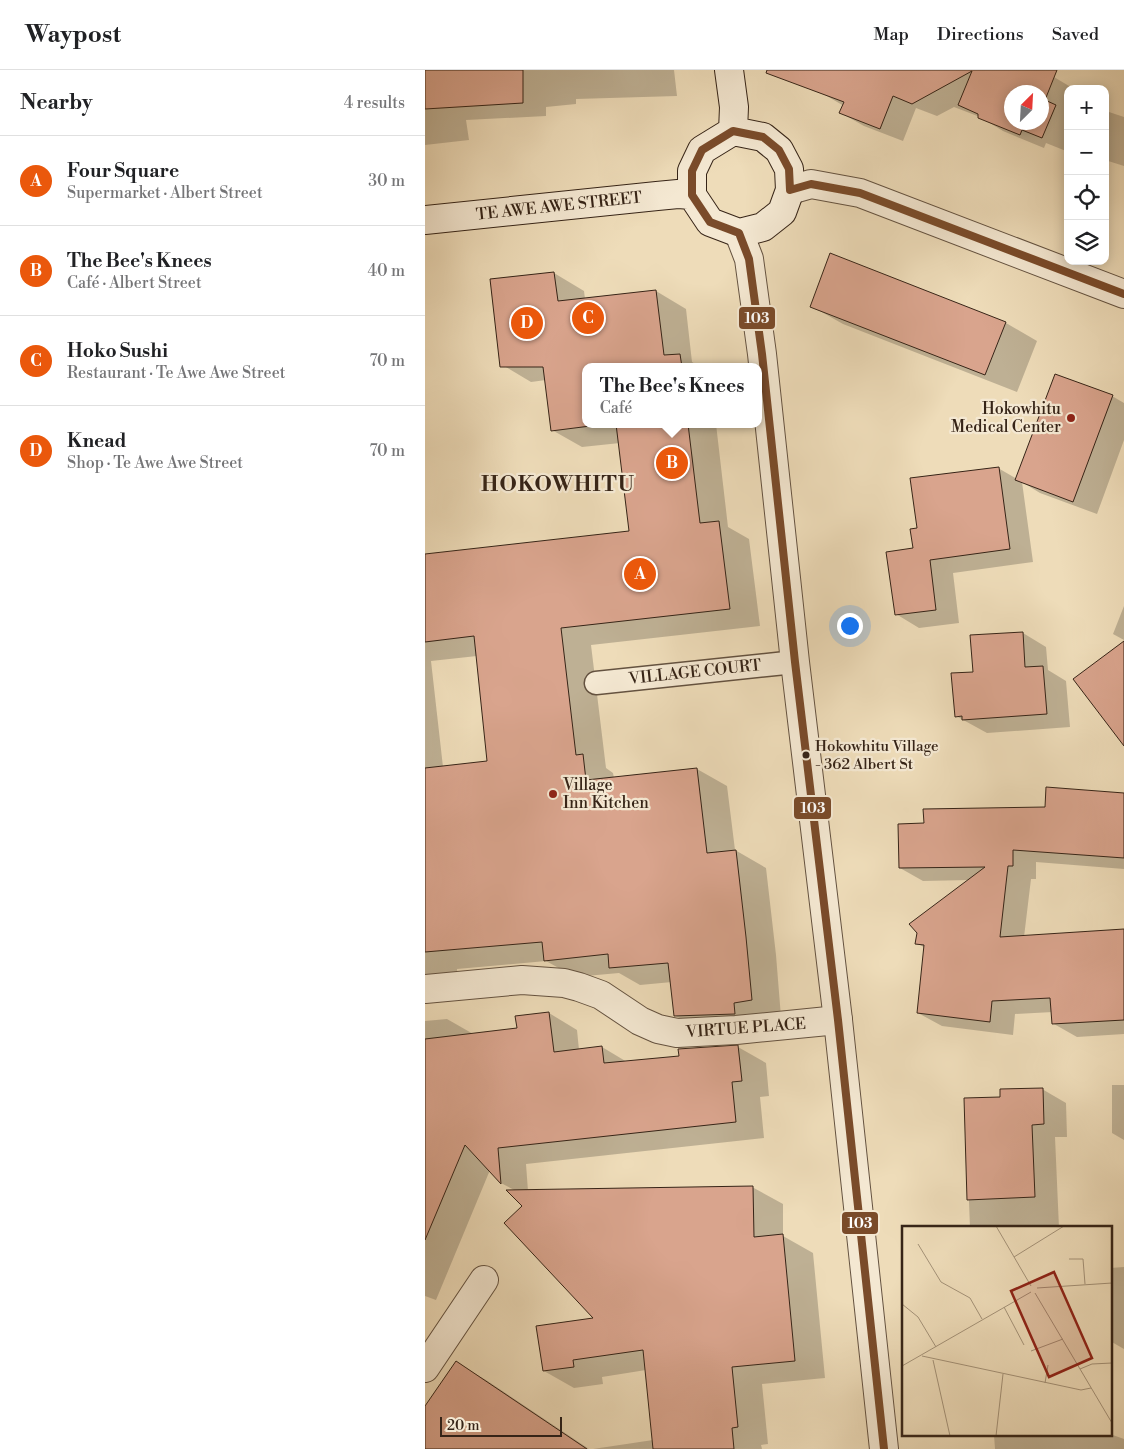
<!DOCTYPE html>
<html lang="en">
<head>
<meta charset="utf-8">
<style>
  :root { --surface:#fff; --page:#f2f2f2; --text:#202124; --muted:#757577; --line:#e0e0e0; --accent:#ea580c }
  body { margin:0; font-family:"Libre Bodoni",serif; background:var(--page); color:var(--text) }
  .controls { position:absolute; right:15px; top:15px; display:grid; overflow:hidden; border-radius:10px; box-shadow:0 2px 12px #0003 }
  .controls button { width:45px; height:45px; display:grid; place-items:center; padding:0; border:0; border-bottom:1px solid var(--line); background:var(--surface); color:var(--text); font:25px sans-serif }
  .compass { position:absolute; left:579px; top:15px; width:45px; height:45px; border-radius:50%; background:var(--surface); box-shadow:0 2px 12px #0003; rotate:24deg }
  .scale { position:absolute; left:15px; bottom:12px; width:122px; box-sizing:border-box; padding-left:5px; border:2px solid #362417; border-top:0; font-size:14px; line-height:18px; white-space:nowrap; color:#362417; -webkit-text-stroke:4px #f4e8d2; paint-order:stroke }
  .you { position:absolute; left:424px; top:555px; width:18px; height:18px; margin:-12px; border:4px solid #fff; border-radius:50%; background:#1a73e8; box-shadow:0 0 0 8px #1a73e833 }
  .badge { display:grid; place-items:center; width:32px; height:32px; border-radius:50%; background:var(--accent); color:#fff; font-size:16px; font-weight:700 }
  .pin { position:absolute; translate:-50% -50%; border:2px solid #fff; box-shadow:0 1px 5px #0006 }
  .popup { position:absolute; left:157px; top:293px; width:180px; height:65px; box-sizing:border-box; display:grid; place-content:center; border-radius:10px; background:var(--surface); filter:drop-shadow(0 1px 4px #0005); font-size:16px; white-space:nowrap; color:var(--muted) }
  .popup b { font-size:19px; color:var(--text) }
  .popup::after { content:''; position:absolute; left:50%; top:100%; margin-left:-10px; border:10px solid transparent; border-top-color:var(--surface) }
  .list { margin:0; padding:0; list-style:none }
  h2 { display:flex; justify-content:space-between; align-items:center; height:65px; margin:0; padding:0 20px; font-size:21px }
  h2 small { font-size:16px; font-weight:400; color:var(--muted) }
  .list li { display:grid; grid-template-columns:32px 1fr auto; gap:15px; align-items:center; box-sizing:border-box; height:90px; padding:0 20px; border-top:1px solid var(--line) }
  .list b { display:block; font-size:19px; white-space:nowrap }
  .list p { margin:0; font-size:16px; white-space:nowrap; color:var(--muted) }
  .list em { font-size:16px; font-style:normal; color:var(--muted) }
  .icon { flex:none; width:28px; height:28px; fill:none; stroke:currentColor; stroke-width:2; stroke-linecap:round; stroke-linejoin:round }
  .map { position:relative; flex:none; width:699px; height:1379px; overflow:hidden }
  header { display:flex; align-items:center; gap:30px; box-sizing:border-box; height:70px; padding:0 25px; background:var(--surface); border-bottom:1px solid var(--line) }
  header strong { font-size:24px }
  nav { display:flex; gap:28px; margin-inline-start:auto; font-size:18px }
  main { display:flex }
  aside { flex:1; background:var(--surface) }
  .map>svg:first-child { display:block }
</style>
</head>
<body>
<header>
<strong>Waypost</strong>
<nav><a>Map</a><a>Directions</a><a>Saved</a></nav>
</header>
<main>
<aside>
<h2>Nearby<small>4 results</small></h2>
<ul class="list">
<li><span class="badge">A</span><div><b>Four Square</b><p>Supermarket · Albert Street</p></div><em>30 m</em></li>
<li><span class="badge">B</span><div><b>The Bee's Knees</b><p>Café · Albert Street</p></div><em>40 m</em></li>
<li><span class="badge">C</span><div><b>Hoko Sushi</b><p>Restaurant · Te Awe Awe Street</p></div><em>70 m</em></li>
<li><span class="badge">D</span><div><b>Knead</b><p>Shop · Te Awe Awe Street</p></div><em>70 m</em></li>
</ul>
</aside>
<div class="map">
<svg width="699" height="1379" viewBox="0 0 699 1379">
  <rect width="100%" height="100%" fill="#eedcb9"/>
  <filter id="stains"><feTurbulence type="fractalNoise" baseFrequency=".004" numOctaves="4"/><feColorMatrix values="0 0 0 0 .2 0 0 0 0 .09 0 0 0 0 .02 0 0 0 .5 -.17"/></filter>
  <radialGradient id="worn" r=".72"><stop offset=".6" stop-color="#630" stop-opacity="0"/><stop offset="1" stop-color="#630" stop-opacity=".3"/></radialGradient>
  <path fill="#0003" fill-rule="evenodd" d="M 0,0 L 249,0 L 252,26 L 151,29 L 151,34 L 121,37 L 121,46 L 41,50 L 44,70 L 0,75 Z
    M 392,0 L 612,0 L 629,7 L 649,19 L 643,19 L 643,76 L 641,81 L 621,73 L 619,78 L 578,61 L 555,47 L 529,37 L 512,46 L 491,38 L 478,71 L 439,56 L 416,43 L 419,36 L 395,22 ZM 586,22 L 616,22 L 616,52 L 586,52 Z
    M 684,42 L 699,47 L 699,96 L 680,90 L 680,51 Z
    M 406,185 L 581,253 L 612,271 L 592,322 L 418,254 L 386,236 Z
    M 129,203 L 159,221 L 160,229 L 231,221 L 261,239 L 267,292 L 275,297 L 161,297 L 161,354 L 291,354 L 303,457 L 324,469 L 335,556 L 166,575 L 181,698 L 188,703 L 189,708 L 272,699 L 302,716 L 310,780 L 341,798 L 351,885 L 356,947 L 281,963 L 251,946 L 247,912 L 215,915 L 194,903 L 150,907 L 121,891 L 32,899 L 33,912 L 0,915 L 0,485 L 205,462 L 195,373 L 157,377 L 127,360 L 121,310 L 106,312 L 76,294 ZM 52,586 L 64,692 L 18,697 L 6,591 Z
    M 687,326 L 699,333 L 699,370 L 672,444 L 615,423 L 597,412 L 608,492 L 528,503 L 534,553 L 494,558 L 471,544 L 490,479 L 493,459 L 573,398 L 592,409 Z
    M 699,536 L 699,570 L 688,564 Z
    M 598,563 L 621,577 L 623,600 L 641,611 L 645,657 L 562,663 L 531,646 L 549,603 Z
    M 699,724 L 699,799 L 611,792 L 611,809 L 606,809 L 599,867 L 699,861 L 699,964 L 652,967 L 629,954 L 628,942 L 590,944 L 588,965 L 517,956 L 493,943 L 500,878 L 492,873 L 544,810 L 498,811 L 475,798 L 500,755 L 621,738 Z
    M 124,943 L 152,960 L 154,980 L 177,977 L 202,992 L 256,987 L 313,977 L 341,993 L 344,1026 L 335,1027 L 339,1068 L 101,1094 L 103,1121 L 327,1117 L 358,1134 L 358,1166 L 388,1183 L 400,1308 L 337,1314 L 343,1374 L 336,1375 L 337,1379 L 168,1379 L 228,1370 L 221,1300 L 177,1307 L 178,1314 L 149,1318 L 119,1301 L 170,1249 L 98,1136 L 91,1121 L 76,1113 L 65,1100 L 11,1230 L 0,1226 L 0,951 L 22,949 L 50,965 L 93,959 Z
    M 687,1015 L 699,1015 L 699,1070 L 687,1063 Z
    M 617,1019 L 641,1033 L 642,1067 L 630,1067 L 634,1158 L 545,1158 L 540,1029 L 576,1028 Z
    M 699,1197 L 699,1279 L 685,1271 L 685,1198 Z
    M 31,1293 L 61,1310 L 164,1379 L 0,1379 L 0,1338 Z
    M 685,1364 L 699,1369 L 699,1379 L 570,1379 L 569,1365 Z"/>
  <path fill="#d9a48d" stroke="#362417" fill-rule="evenodd" d="M 0,0 L 98,0 L 98,33 L 0,39 Z
    M 342,0 L 632,0 L 620,30 L 631,35 L 617,68 L 597,60 L 595,65 L 553,48 L 553,44 L 533,35 L 547,1 L 487,34 L 468,26 L 455,59 L 414,43 L 419,32 L 341,3 ZM 586,22 L 616,22 L 616,52 L 586,52 Z
    M 405,183 L 581,252 L 560,305 L 385,237 Z
    M 129,202 L 133,231 L 231,220 L 239,285 L 255,284 L 257,297 L 161,297 L 161,354 L 181,354 L 126,361 L 118,297 L 75,297 L 65,209 Z
    M 630,304 L 688,325 L 648,432 L 590,410 Z
    M 191,354 L 263,354 L 275,453 L 294,451 L 305,539 L 136,558 L 151,685 L 158,684 L 161,710 L 272,698 L 282,783 L 311,780 L 321,867 L 327,930 L 309,933 L 310,944 L 249,946 L 243,893 L 184,898 L 183,884 L 119,891 L 117,872 L 0,882 L 0,698 L 62,691 L 49,566 L 0,572 L 0,484 L 204,461 Z
    M 574,397 L 585,479 L 505,490 L 511,540 L 470,545 L 461,482 L 488,478 L 485,459 L 492,458 L 485,408 Z
    M 598,562 L 600,597 L 618,596 L 622,644 L 537,650 L 537,646 L 530,647 L 526,603 L 548,602 L 545,565 Z
    M 699,571 L 699,676 L 648,609 Z
    M 621,717 L 699,723 L 699,788 L 588,780 L 588,796 L 583,796 L 575,867 L 699,859 L 699,950 L 627,954 L 625,928 L 567,931 L 565,952 L 492,943 L 499,875 L 490,874 L 492,863 L 484,854 L 560,797 L 474,798 L 473,754 L 499,753 L 498,739 L 620,737 Z
    M 124,942 L 129,982 L 177,976 L 179,993 L 254,986 L 253,979 L 313,975 L 317,1011 L 307,1012 L 311,1052 L 73,1078 L 76,1114 L 40,1075 L 0,1170 L 0,969 L 92,958 L 90,946 Z
    M 618,1018 L 619,1054 L 607,1055 L 610,1127 L 542,1130 L 539,1028 L 575,1027 L 575,1019 Z
    M 328,1116 L 329,1167 L 358,1164 L 370,1291 L 307,1297 L 313,1357 L 307,1358 L 309,1379 L 228,1379 L 218,1280 L 148,1290 L 149,1297 L 118,1301 L 111,1256 L 168,1248 L 79,1153 L 97,1136 L 81,1120 Z
    M 31,1291 L 162,1379 L 0,1379 L 0,1336 Z"/>
  <g fill="none" stroke-linecap="round" stroke-linejoin="round">
    <defs>
      <path id="service" d="M 171,613 L 370,592"/>
      <path id="minor" d="M 0,919 L 97,910 L 139,913 L 154,917 L 176,925 L 215,951 L 233,959 L 252,963 L 311,960 L 413,950
        M 0,1298 L 59,1210"/>
      <path id="tertiary" d="M 365,120 L 386,114 L 435,123 L 699,224
        M 314,163 L 324,189 L 337,284 L 370,592 L 413,950 L 459,1379"/>
      <path id="secondary" d="M 304,0 L 309,37 L 308,61
        M 308,61 L 338,67 L 354,80 L 364,99 L 365,120 L 357,142 L 338,157 L 314,163 L 285,152 L 267,125 L 267,101 L 277,80 Z
        M 0,150 L 232,126 L 253,124 L 267,125"/>
    </defs>
    <use href="#service" stroke="#645240" stroke-width="25"/>
    <use href="#minor" stroke="#645240" stroke-width="30"/>
    <use href="#tertiary" stroke="#645240" stroke-width="30"/>
    <use href="#secondary" stroke="#362417" stroke-width="30"/>
    <use href="#service" stroke="#f4e8d2" stroke-width="22"/>
    <use href="#minor" stroke="#f4e8d2" stroke-width="28"/>
    <use href="#tertiary" stroke="#f4e8d2" stroke-width="28"/>
    <use href="#secondary" stroke="#f4e8d2" stroke-width="28"/>
    <defs>
      <path id="bus-1" d="M 459,1379 L 413,950 L 370,592 L 337,284 L 324,189 L 314,163 L 285,152 L 267,125 L 267,101 L 277,80 L 308,61 L 338,67 L 354,80 L 364,99 L 365,120 L 386,114 L 435,123 L 699,224"/>
    </defs>
    <use href="#bus-1" stroke="#f4e8d2" stroke-width="11"/>
    <use href="#bus-1" stroke="#7a4b2a" stroke-width="8"/>
  </g>
  <g fill="#8f2418" stroke="#f4e8d2" stroke-width="2">
    <circle cx="646" cy="348" r="5"/>
    <circle cx="128" cy="724" r="5"/>
  </g>
  <circle fill="#362417" stroke="#f4e8d2" stroke-width="2" cx="381" cy="685" r="4.5"/>
  <g text-anchor="middle" dominant-baseline="central" stroke-width="4.5" stroke-linejoin="round" paint-order="stroke">
    <g font-size="15" fill="#362417" stroke="#f4e8d2" text-anchor="start">
      <text x="390" y="676">Hokowhitu Village<tspan x="390" dy="18">- 362 Albert St</tspan></text>
    </g>
    <g font-size="16" fill="#362417" stroke="#f4e8d2">
      <text transform="translate(134 136) rotate(-6)">TE AWE AWE STREET</text>
      <text transform="translate(270 602) rotate(-6)">VILLAGE COURT</text>
      <text transform="translate(321 958) rotate(-4)">VIRTUE PLACE</text>
    </g>
    <g font-size="16" fill="#362417" stroke="#f4e8d2" text-anchor="end">
      <text x="636" y="339">Hokowhitu<tspan x="636" dy="18">Medical Center</tspan></text>
      <text x="138" y="715" text-anchor="start">Village<tspan x="138" dy="18">Inn Kitchen</tspan></text>
    </g>
    <g font-size="21" font-weight="bold" letter-spacing="1" fill="#362417" stroke="#f4e8d2">
      <text x="133" y="415">HOKOWHITU</text>
    </g>
  </g>
  <g transform="translate(477 1156)">
    <rect width="210" height="210" fill="#eedcb9"/>
    <path fill="none" stroke="#a49278" stroke-width="1" d="M 94,0 L 129,60M 16,18 L 39,56 L 68,72 L 80,93M 112,31 L 162,0M 167,33 L 181,33 L 183,58M 135,62 L 210,57M 133,67 L 210,197M 0,78 L 16,91 L 34,121M 102,81 L 122,119M 129,125 L 161,113M 20,130 L 179,164 L 189,162M 31,134 L 48,210M 0,140 L 129,66M 178,143 L 190,138 L 210,137M 143,157 L 146,139M 94,210 L 101,148"/>
    <path fill="#8f2418" fill-opacity="0.15" stroke="#8f2418" stroke-width="2.5" d="M 152,46 L 190,132 L 147,151 L 109,65 Z"/>
    <rect width="210" height="210" fill="none" stroke="#362417" stroke-width="2.5"/>
  </g>
  <g stroke="#f4e8d2" stroke-width="2">
    <rect x="313" y="236" width="38" height="24" rx="5" fill="#7a4b2a"/>
    <rect x="368" y="726" width="39" height="24" rx="5" fill="#7a4b2a"/>
    <rect x="416" y="1141" width="38" height="24" rx="5" fill="#7a4b2a"/>
  </g>
  <g font-size="14" text-anchor="middle" font-weight="bold" fill="#fff">
    <text x="332" y="253">103</text>
    <text x="388" y="743">103</text>
    <text x="435" y="1158">103</text>
  </g>
  <rect width="100%" height="100%" filter="url(#stains)"/>
  <rect width="100%" height="100%" fill="url(#worn)"/>
</svg>
<div class="controls">
<button>+</button>
<button>−</button>
<button><svg class="icon" aria-label="locate" viewBox="0 0 24 24"><circle cx="12" cy="12" r="6"/><path d="M12 2v4M12 18v4M2 12h4M18 12h4"/></svg></button>
<button><svg class="icon" aria-label="layers" viewBox="0 0 24 24"><path d="M12 4l9 5-9 5-9-5zM3 14l9 5 9-5"/></svg></button>
</div>
<svg class="compass" viewBox="-18 -18 36 36"><path d="M0-13l5 13h-10z" fill="#e53935"/><path d="M0 13l5-13h-10z" fill="#757577"/></svg>
<div class="scale">20 m</div>
<div class="you"></div>
<div class="pin badge" style="left:215px;top:504px">A</div>
<div class="pin badge" style="left:247px;top:393px">B</div>
<div class="popup"><b>The Bee's Knees</b>Café</div>
<div class="pin badge" style="left:163px;top:248px">C</div>
<div class="pin badge" style="left:102px;top:253px">D</div>
</div>
</main>
</body>
</html>
